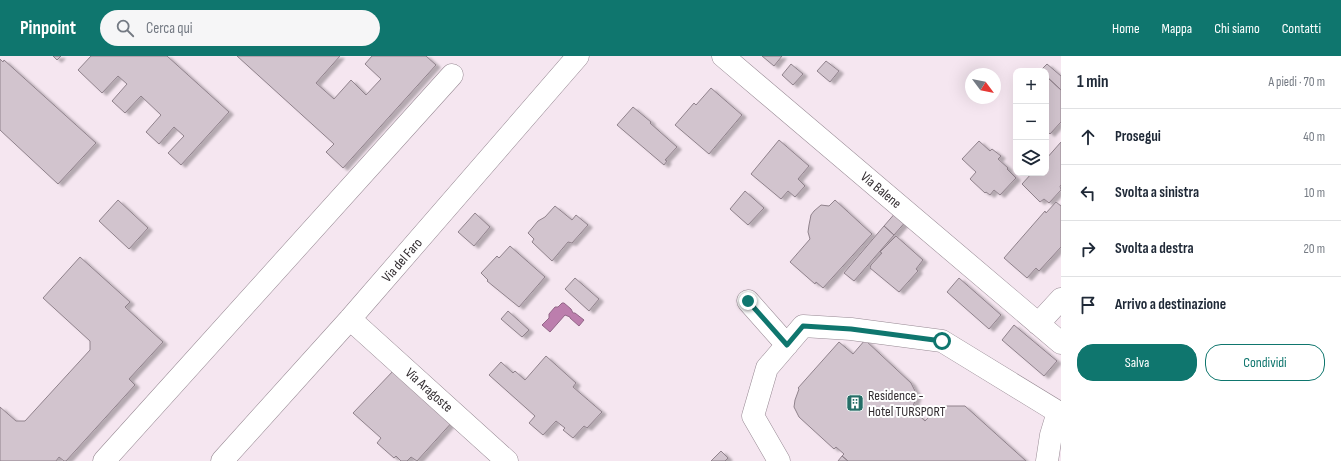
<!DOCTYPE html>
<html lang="it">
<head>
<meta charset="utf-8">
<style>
  :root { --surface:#fff; --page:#f6f6f7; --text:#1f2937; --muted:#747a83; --line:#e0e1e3; --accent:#0f766e }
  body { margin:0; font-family:"Sofia Sans Condensed",sans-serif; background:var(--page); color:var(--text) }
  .controls { position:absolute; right:12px; top:12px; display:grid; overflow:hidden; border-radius:8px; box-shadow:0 4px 16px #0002 }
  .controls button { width:36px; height:36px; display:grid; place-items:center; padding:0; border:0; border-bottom:1px solid var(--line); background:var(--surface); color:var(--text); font:20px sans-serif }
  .compass { position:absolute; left:965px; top:12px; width:36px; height:36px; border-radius:50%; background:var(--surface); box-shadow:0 4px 16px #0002; rotate:122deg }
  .stop { position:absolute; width:12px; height:12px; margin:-9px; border:3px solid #0f766e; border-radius:50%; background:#fff }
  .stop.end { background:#0f766e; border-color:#fff; box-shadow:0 1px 4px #0008 }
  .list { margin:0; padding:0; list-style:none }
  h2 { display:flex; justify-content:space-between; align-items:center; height:52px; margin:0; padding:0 16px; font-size:17px }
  h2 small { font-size:13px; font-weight:400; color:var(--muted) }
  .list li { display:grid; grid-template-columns:26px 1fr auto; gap:12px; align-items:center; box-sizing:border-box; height:56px; padding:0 16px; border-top:1px solid var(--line) }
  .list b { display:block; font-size:15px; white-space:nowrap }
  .list em { font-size:13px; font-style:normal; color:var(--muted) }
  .actions { display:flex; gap:8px; padding:12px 16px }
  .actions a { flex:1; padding:9px 0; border:1px solid var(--accent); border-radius:16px; text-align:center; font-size:14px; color:var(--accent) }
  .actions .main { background:var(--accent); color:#fff }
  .icon { flex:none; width:22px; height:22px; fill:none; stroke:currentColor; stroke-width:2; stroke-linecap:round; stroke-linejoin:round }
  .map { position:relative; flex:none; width:1061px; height:405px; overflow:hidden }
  header { display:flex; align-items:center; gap:24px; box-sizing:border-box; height:56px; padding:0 20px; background:var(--accent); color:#fff }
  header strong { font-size:19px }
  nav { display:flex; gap:22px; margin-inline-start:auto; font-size:14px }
  .search { width:280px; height:36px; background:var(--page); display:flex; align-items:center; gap:10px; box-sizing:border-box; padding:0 14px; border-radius:22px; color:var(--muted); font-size:15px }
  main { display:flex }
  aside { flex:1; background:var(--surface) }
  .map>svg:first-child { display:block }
</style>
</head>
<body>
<header>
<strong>Pinpoint</strong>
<div class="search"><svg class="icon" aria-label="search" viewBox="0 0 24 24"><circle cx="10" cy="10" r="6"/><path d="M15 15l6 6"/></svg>Cerca qui</div>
<nav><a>Home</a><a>Mappa</a><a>Chi siamo</a><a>Contatti</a></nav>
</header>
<main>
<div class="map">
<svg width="1061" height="405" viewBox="0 0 1061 405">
  <defs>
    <filter id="shadow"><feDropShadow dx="4.5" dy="2.5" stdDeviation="1" flood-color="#0004"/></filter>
  </defs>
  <rect width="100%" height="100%" fill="#f5e6f0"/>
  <path fill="#bc7ead" stroke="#936688" d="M 562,247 L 564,247 L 571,253 L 573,257 L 575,257 L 584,264 L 579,270 L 570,262 L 570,261 L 565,259 L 550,276 L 542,269 L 549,262 L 549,258 L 555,251 L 558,251 Z"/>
  <path fill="#d2c4ce" stroke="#90828c" filter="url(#shadow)" d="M 53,0 L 61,0 L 57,4 Z
    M 91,0 L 167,0 L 229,56 L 181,109 L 168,97 L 184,80 L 174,71 L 159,88 L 146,76 L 161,59 L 141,40 L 125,57 L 112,45 L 127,28 L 118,20 L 102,37 L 78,14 Z
    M 237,0 L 340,0 L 316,27 L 334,43 L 351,24 L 366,39 L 381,23 L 365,8 L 372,0 L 426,0 L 436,9 L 343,112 L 326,96 L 334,88 Z
    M 762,0 L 782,0 L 774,10 Z
    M 0,3 L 3,6 L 4,4 L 96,87 L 58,128 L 0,74 Z
    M 826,5 L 839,15 L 830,26 L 817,15 Z
    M 791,8 L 803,18 L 793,29 L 782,19 Z
    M 1047,8 L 1061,20 L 1061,34 L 1046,20 L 1046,15 L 1040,15 Z
    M 1046,20 L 1061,34 L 1061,66 L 1050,78 L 1046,74 Z
    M 711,32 L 742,59 L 709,98 L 675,69 L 694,47 L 696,49 Z
    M 633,51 L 651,66 L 650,67 L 677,91 L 665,104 L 667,105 L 664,109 L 617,69 Z
    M 779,84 L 809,110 L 798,123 L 805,130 L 795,141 L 788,135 L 781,143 L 751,118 Z
    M 979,85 L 990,95 L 992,93 L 1001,100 L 998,103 L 1008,112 L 1007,113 L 1016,122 L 1000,139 L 994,134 L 990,139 L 986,136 L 985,137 L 970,123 L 976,116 L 962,103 Z
    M 1061,86 L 1061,129 L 1060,130 L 1061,134 L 1049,147 L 1044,143 L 1040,146 L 1022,128 L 1032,117 L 1046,117 L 1046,103 Z
    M 745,135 L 764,152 L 748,169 L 730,153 Z
    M 118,144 L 148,172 L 129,193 L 99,165 Z
    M 835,144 L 872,178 L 823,232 L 816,226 L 815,228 L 790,206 L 810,183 L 808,176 L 809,169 L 811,159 L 814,155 L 821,149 L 829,150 Z
    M 1056,146 L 1061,150 L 1061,191 L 1039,215 L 1036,212 L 1027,222 L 1004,202 L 1045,155 L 1046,157 Z
    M 555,150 L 572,164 L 576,159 L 588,169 L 572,187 L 568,186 L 552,205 L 532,186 L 534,183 L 528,177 L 538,165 L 545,161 Z
    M 897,155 L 907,164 L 894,179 L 884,170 Z
    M 475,157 L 490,171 L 474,190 L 458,176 Z
    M 884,170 L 894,179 L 854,225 L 844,217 Z
    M 896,180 L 923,204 L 916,213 L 918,215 L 899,236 L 870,212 L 871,209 L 882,197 L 880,196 Z
    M 510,190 L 545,221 L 519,251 L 487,225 L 488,224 L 481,217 L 497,200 L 499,202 Z
    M 80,201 L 130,246 L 125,251 L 163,286 L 129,323 L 135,329 L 66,405 L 64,405 L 59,401 L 56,405 L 0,405 L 0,351 L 16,365 L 25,365 L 90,294 L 90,285 L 43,242 Z
    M 575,222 L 599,243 L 589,255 L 565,233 Z
    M 959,222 L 1001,259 L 989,273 L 947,236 Z
    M 508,255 L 529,274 L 522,281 L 501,263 Z
    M 1014,269 L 1057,305 L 1044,320 L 1002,284 Z
    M 865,284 L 911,327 L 916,337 L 916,342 L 912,353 L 925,365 L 939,350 L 965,350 L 1026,405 L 848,405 L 842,400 L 844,398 L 836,391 L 834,393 L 799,361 L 794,351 L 795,344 L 799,333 L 798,332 L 839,286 L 853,298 Z
    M 546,300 L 576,327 L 573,331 L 602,356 L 587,372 L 584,370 L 573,382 L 563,374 L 565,372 L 556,365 L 543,379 L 529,367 L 535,360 L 489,319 L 501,306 L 513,317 L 515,315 L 525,324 Z
    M 395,313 L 454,364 L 417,405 L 411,401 L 407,405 L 401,405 L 396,400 L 394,402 L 377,387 L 381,382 L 353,357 Z
    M 721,395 L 728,402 L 725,405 L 711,405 Z
    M 842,400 L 848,405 L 838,405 Z"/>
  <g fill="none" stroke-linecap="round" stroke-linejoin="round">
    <defs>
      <path id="minor" d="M 723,0 L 1061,287
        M 748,245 L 787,289
        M 350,263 L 507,405
        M 1038,268 L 1061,243
        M 104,405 L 452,19
        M 222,405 L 350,263 L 578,0
        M 779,405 L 753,360 L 767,312 L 803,270 L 851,273 L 942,285 L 1058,356 L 1051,379 L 1047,405"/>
    </defs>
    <use href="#minor" stroke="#978993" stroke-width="23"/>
    <use href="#minor" stroke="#fff" stroke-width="22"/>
  </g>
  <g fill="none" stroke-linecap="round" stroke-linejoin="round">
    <path stroke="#0f766e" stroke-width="5" d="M 748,245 L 787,289 L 803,270 L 851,273 L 942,285"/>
  </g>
  <defs>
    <symbol id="building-square" viewBox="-11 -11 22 22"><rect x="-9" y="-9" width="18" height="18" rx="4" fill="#256e67" stroke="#fff"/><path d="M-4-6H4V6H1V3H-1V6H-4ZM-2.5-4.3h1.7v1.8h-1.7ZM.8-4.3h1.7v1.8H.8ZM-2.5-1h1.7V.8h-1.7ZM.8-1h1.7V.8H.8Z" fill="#fff"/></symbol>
  </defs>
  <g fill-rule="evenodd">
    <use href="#building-square" x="845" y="337" width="20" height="20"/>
  </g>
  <g text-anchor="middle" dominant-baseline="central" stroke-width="4" stroke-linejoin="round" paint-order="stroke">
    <g font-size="14" fill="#332d31" stroke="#fff">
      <text transform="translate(881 134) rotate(40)">Via Balene</text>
      <text transform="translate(402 204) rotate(-49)">Via del Faro</text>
      <text transform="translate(429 334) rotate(42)">Via Aragoste</text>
    </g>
    <g font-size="14" fill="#332d31" stroke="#fff" text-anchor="start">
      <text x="868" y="339">Residence -<tspan x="868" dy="16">Hotel TURSPORT</tspan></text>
    </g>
  </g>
</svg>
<div class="controls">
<button>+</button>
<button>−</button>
<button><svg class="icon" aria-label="layers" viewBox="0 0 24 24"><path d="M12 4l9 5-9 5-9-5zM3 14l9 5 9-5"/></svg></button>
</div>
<svg class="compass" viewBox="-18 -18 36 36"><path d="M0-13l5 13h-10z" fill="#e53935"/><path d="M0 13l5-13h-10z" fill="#747a83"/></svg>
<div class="stop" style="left:942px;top:285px"></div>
<div class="stop end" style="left:748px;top:245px"></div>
</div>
<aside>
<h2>1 min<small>A piedi · 70 m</small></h2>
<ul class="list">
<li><svg class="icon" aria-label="ahead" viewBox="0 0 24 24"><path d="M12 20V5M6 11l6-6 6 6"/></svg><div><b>Prosegui</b></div><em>40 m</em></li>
<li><svg class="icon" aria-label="left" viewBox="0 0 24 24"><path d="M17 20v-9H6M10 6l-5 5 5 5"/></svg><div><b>Svolta a sinistra</b></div><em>10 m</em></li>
<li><svg class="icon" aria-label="right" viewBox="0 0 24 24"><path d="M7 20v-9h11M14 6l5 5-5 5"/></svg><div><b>Svolta a destra</b></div><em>20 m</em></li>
<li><svg class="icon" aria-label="arrive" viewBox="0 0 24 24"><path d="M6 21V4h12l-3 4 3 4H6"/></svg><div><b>Arrivo a destinazione</b></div></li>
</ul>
<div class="actions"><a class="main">Salva</a><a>Condividi</a></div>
</aside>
</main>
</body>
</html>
